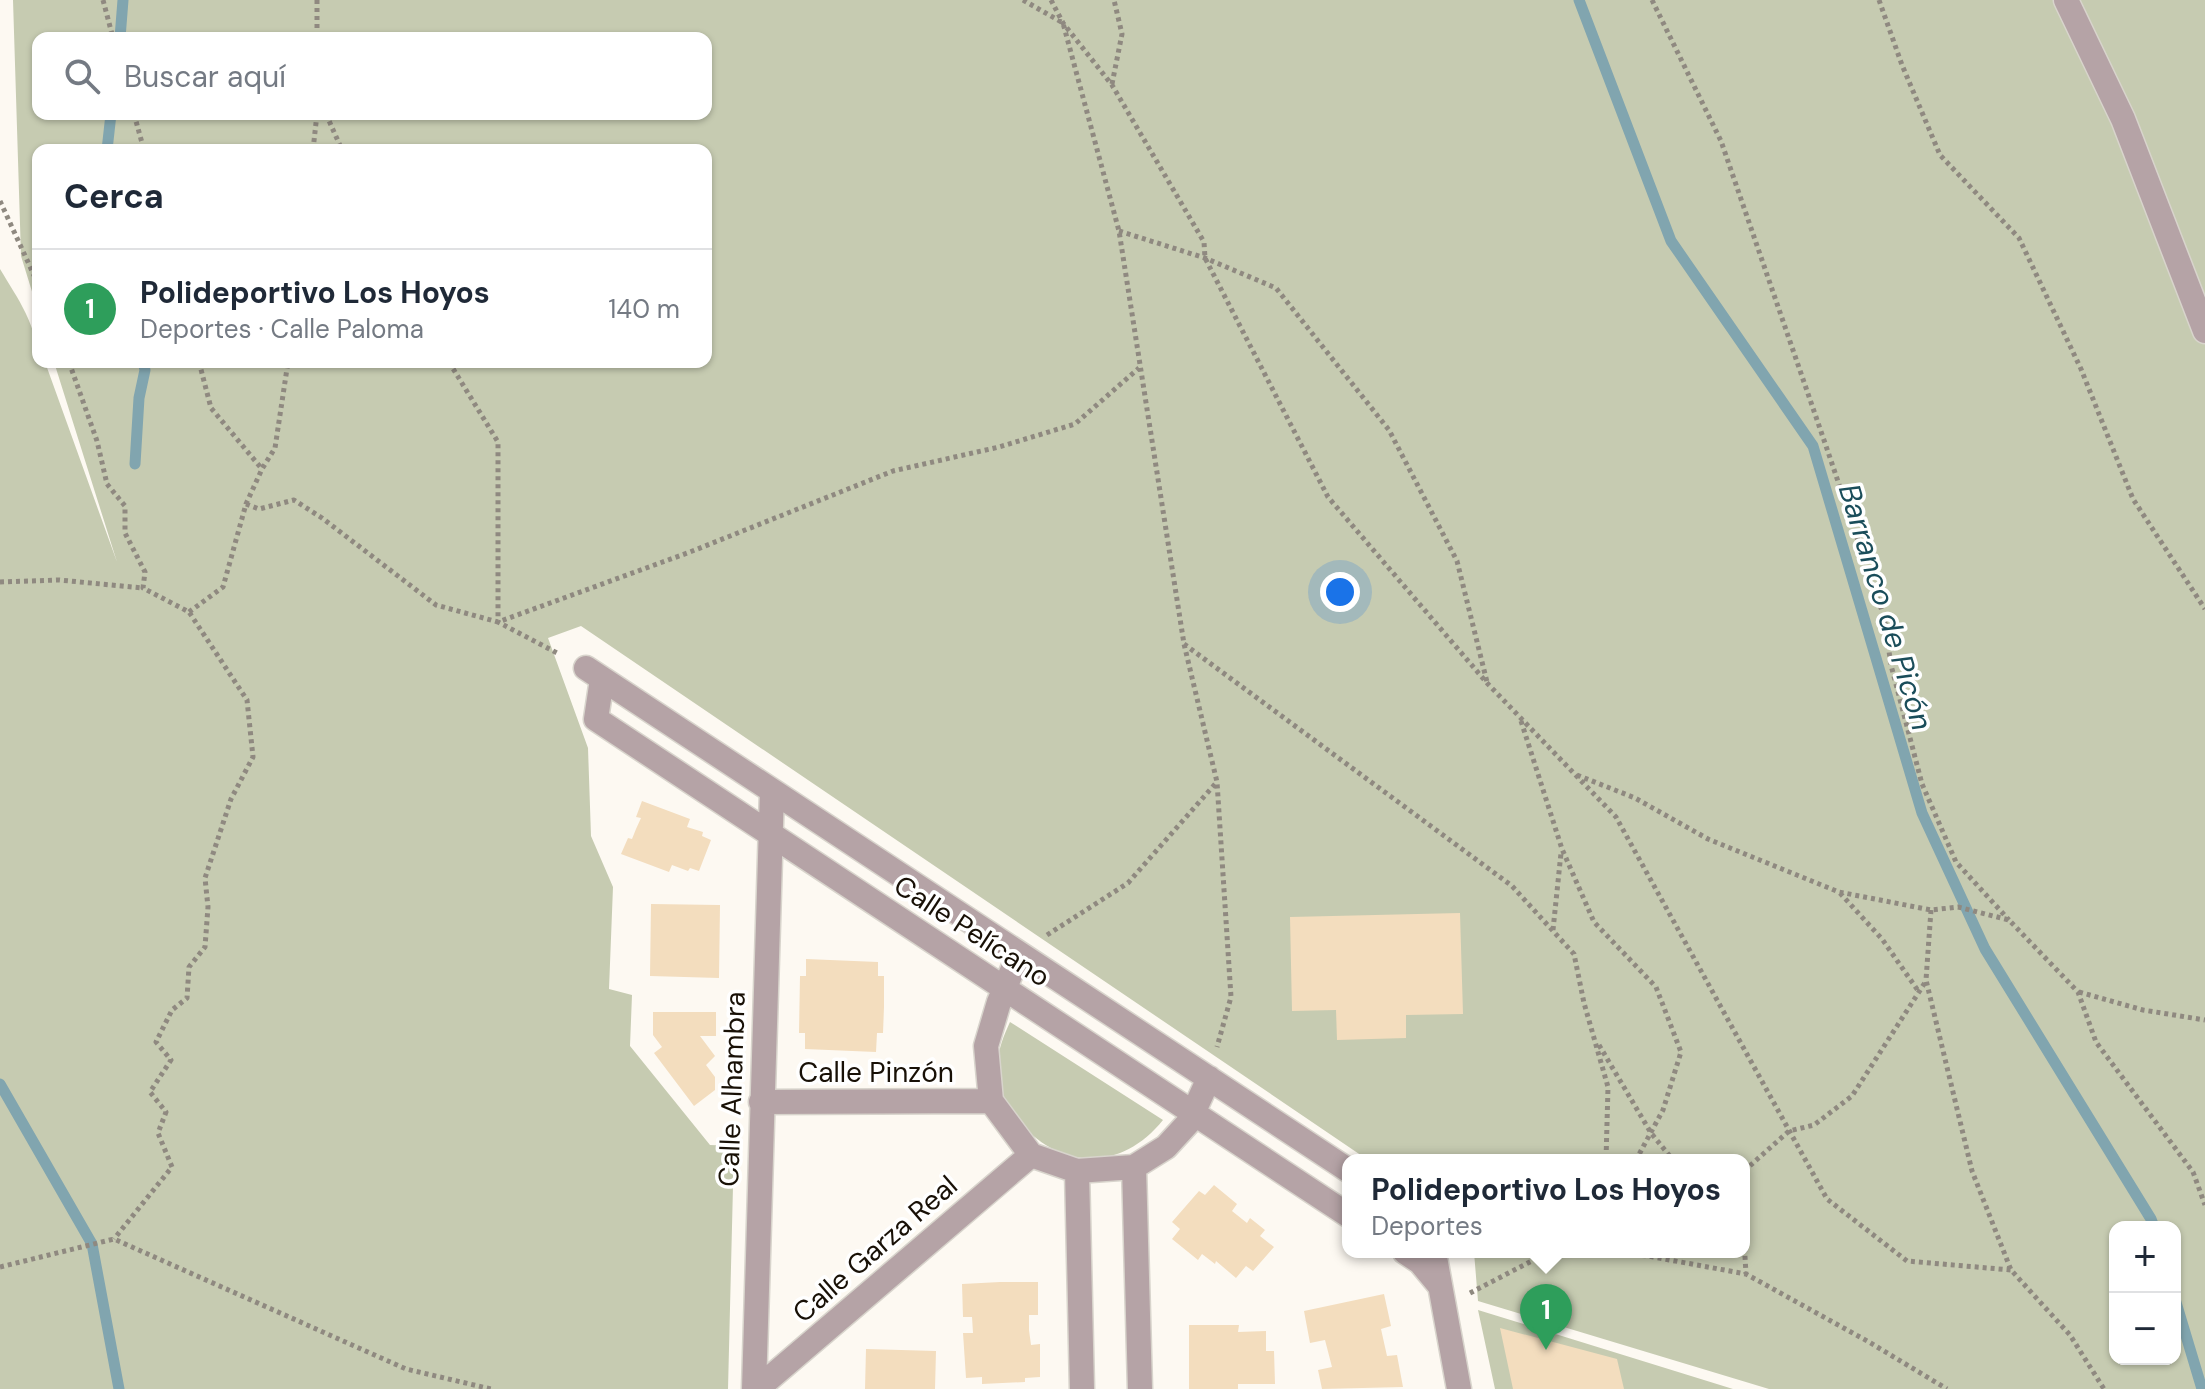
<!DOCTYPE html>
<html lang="es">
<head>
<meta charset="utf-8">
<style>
  :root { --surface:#fff; --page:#f2f2f3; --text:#1f2937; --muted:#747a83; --line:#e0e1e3; --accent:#b45309 }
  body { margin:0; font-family:"DM Sans",sans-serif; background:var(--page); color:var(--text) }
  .controls { position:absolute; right:24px; bottom:24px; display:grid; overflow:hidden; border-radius:16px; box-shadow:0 2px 6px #0004 }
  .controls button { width:72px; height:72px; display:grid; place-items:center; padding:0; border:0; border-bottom:2px solid var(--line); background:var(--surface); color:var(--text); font:40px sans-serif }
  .you { position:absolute; left:1340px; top:592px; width:28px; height:28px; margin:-20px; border:6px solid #fff; border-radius:50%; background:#1a73e8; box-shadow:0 0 0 12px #1a73e833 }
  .badge { display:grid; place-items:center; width:52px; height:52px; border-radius:50%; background:var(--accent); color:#fff; font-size:26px; font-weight:700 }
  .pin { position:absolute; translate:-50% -66px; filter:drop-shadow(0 2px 4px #0008) }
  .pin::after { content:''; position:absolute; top:42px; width:28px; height:24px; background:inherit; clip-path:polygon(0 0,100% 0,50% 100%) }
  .popup { position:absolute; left:1342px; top:1154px; width:408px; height:104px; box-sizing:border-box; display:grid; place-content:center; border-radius:16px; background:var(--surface); filter:drop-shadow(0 2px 6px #0005); font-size:26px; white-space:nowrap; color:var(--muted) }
  .popup b { font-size:30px; color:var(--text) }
  .popup::after { content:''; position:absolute; left:50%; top:100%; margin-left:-16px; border:16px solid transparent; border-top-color:var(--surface) }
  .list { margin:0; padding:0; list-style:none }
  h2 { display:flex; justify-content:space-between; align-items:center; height:104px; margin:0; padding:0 32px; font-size:34px }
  h2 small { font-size:26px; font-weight:400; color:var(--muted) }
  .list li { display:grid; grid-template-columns:52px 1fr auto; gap:24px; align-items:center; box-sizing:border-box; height:120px; padding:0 32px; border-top:2px solid var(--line) }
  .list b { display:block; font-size:30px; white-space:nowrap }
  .list p { margin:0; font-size:26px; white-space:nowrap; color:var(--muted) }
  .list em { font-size:26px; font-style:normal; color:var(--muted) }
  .icon { flex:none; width:44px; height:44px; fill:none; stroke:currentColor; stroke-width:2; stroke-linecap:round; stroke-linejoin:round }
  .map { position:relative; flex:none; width:2205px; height:1389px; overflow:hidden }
  .search { position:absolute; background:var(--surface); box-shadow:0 2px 6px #0004; left:32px; top:32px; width:680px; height:88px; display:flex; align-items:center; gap:20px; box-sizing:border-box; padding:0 28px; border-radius:16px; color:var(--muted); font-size:30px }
  .panel { position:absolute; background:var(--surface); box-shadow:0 2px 6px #0004; left:32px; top:144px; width:680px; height:224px; border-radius:16px }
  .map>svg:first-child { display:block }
</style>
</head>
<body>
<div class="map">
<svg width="2205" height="1389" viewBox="0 0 2205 1389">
  <rect width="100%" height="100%" fill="#fdf9f2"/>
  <path fill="#c6cbb1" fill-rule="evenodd" d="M 13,0 L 2205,0 L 2205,1389 L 1769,1389 L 1478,1301 L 1474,1252 L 1744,1252 L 1744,1160 L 1368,1160 L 581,626 L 548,638 L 588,748 L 591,836 L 613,887 L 609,989 L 632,995 L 630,1046 L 710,1145 L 734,1146 L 728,1389 L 0,1389 L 0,269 C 18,299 38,326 38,362 L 45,362 L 117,562 L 54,362 L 706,362 L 706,150 L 38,150 L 38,311 L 21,256 ZM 38,38 L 706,38 L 706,114 L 38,114 ZM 2115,1227 L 2175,1227 L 2175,1359 L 2115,1359 Z
    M 1010,1022 L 1163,1120 C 1120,1174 1055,1170 1015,1116 C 1004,1100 997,1084 998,1064 C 998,1049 1004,1035 1010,1022 Z
    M 1478,1310 L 1733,1389 L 1495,1389 Z"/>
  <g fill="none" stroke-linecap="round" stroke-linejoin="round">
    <path stroke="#81a5af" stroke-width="11" d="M 1579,0 L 1671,241 L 1813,446 L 1922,813 L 1985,949 L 2151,1219 L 2154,1227
      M 120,38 L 123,0
      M 107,150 L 111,114
      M 135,464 L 139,398 L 145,370 L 143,362
      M 0,1084 L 92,1244 L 119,1389
      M 2175,1299 L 2202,1389"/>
  </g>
  <path fill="#f3ddbe" d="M 642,801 L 690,819 L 687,827 L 703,832 L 702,836 L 711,840 L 699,871 L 690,868 L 688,871 L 672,865 L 669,872 L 621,854 L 628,838 L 632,839 L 636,829 L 641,818 L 636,817 Z
    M 651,904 L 720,905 L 719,978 L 650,976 Z
    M 1460,913 L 1463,1014 L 1406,1015 L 1406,1038 L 1337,1040 L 1336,1010 L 1292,1011 L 1290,917 Z
    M 806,959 L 878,962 L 878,976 L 884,976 L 884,1007 L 883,1033 L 877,1033 L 876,1052 L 805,1049 L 805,1033 L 799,1033 L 800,976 L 806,976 Z
    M 653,1012 L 716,1012 L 716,1036 L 700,1036 L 715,1056 L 706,1065 L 715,1077 L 715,1090 L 694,1106 L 654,1053 L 662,1047 L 653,1035 Z
    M 1214,1185 L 1237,1204 L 1232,1211 L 1247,1223 L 1250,1218 L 1265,1230 L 1260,1236 L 1274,1247 L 1253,1271 L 1246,1266 L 1236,1278 L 1216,1261 L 1215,1264 L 1202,1254 L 1198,1260 L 1172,1239 L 1180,1229 L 1172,1222 L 1199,1191 L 1205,1195 Z
    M 1000,1282 L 1038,1282 L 1038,1315 L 1029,1315 L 1029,1330 L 1031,1345 L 1040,1344 L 1040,1377 L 1025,1378 L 1025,1382 L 982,1384 L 982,1377 L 966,1378 L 963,1333 L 973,1333 L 972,1317 L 963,1317 L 962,1284 Z
    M 1384,1294 L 1391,1326 L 1381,1329 L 1387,1356 L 1397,1355 L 1403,1387 L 1322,1389 L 1318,1370 L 1332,1367 L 1325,1340 L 1310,1343 L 1304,1311 Z
    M 1189,1325 L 1239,1325 L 1238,1332 L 1266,1331 L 1266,1351 L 1274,1351 L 1275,1384 L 1238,1384 L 1238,1389 L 1189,1389 Z
    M 1500,1328 L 1617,1359 L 1624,1389 L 1513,1389 Z
    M 866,1349 L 936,1351 L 935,1389 L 865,1389 Z"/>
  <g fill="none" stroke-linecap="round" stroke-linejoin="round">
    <defs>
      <path id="minor" d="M 586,668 L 1348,1170
        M 602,679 L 596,719 L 1348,1215
        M 1019,954 L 999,1002 L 986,1046 L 991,1101 L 1031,1155 L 1077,1171 L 1134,1167 L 1166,1147 L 1189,1122 L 1209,1078
        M 761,1102 L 991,1101
        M 1134,1167 L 1140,1389
        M 1077,1171 L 1082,1389
        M 1405,1252 L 1420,1262 L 1440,1286
        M 1434,1252 L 1459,1389
        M 754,1389 L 772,791
        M 757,1389 L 1031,1155"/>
      <path id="tertiary" d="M 2066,0 L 2123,119 L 2205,331"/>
    </defs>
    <use href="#minor" stroke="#d8d4cc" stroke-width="27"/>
    <use href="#tertiary" stroke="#d8d4cc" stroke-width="27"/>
    <path stroke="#8f8980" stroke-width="5" stroke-dasharray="4 4" stroke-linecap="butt" d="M 103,0 L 113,38
      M 317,0 L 317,38
      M 1023,0 L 1063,23 L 1119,231 L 1184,644 L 1217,782 L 1231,997 L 1217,1047
      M 1051,0 L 1063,23 L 1112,85 L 1204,242 L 1205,258 L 1328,497 L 1487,683 L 1616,817 L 1827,1199 L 1907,1261 L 2011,1270
      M 1652,0 L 1721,141 L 1826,446 L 1884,617 L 1891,665 L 1922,784 L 1956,862 L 2009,920
      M 1879,0 L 1902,65 L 1940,155 L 2019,238 L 2081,369 L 2133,499 L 2205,609
      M 1112,84 L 1122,34 L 1114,0
      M 134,114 L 144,150
      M 326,114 L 342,150
      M 313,150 L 317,114
      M 0,201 L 38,284
      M 1119,231 L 1205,258 L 1276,288 L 1389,430 L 1457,561 L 1487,682
      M 69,362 L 97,441 L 107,484 L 125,506 L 125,533 L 145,572 L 143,588 L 189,612 L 247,700 L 253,757 L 231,799 L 205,878 L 208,907 L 205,947 L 189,967 L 187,998 L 172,1010 L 156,1042 L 171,1060 L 150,1092 L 166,1112 L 158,1133 L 172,1167 L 114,1239
      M 199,362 L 211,408 L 262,469
      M 449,362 L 498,442 L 498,622 L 559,654
      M 246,504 L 259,509 L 294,500 L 322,518 L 436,605 L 498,622 L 690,552 L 893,471 L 999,447 L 1075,424 L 1139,368
      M 0,582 L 59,580 L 143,588
      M 189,612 L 223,587 L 246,504 L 262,469 L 275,448 L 288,362
      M 1184,644 L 1512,886 L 1574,954 L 1584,1003 L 1608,1087 L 1606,1160
      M 1521,721 L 1562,849 L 1594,922 L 1656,987 L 1681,1052 L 1663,1110 L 1636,1160
      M 1577,775 L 1635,798 L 1708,839 L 1839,892 L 1931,910 L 1958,907 L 2009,920 L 2078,992 L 2096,1042 L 2193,1172 L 2205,1205
      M 1840,893 L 1882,939 L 1919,992
      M 1931,910 L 1926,980 L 1972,1171 L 2011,1270 L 2070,1335 L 2104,1389
      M 1553,930 L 1561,853
      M 1047,935 L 1128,883 L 1216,783
      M 2079,992 L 2143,1010 L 2205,1020
      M 1599,1045 L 1651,1133 L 1673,1160
      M 1744,1171 L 1789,1131 L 1814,1125 L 1852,1096 L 1926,981
      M 1744,1240 L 1746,1274
      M 1594,1252 L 1648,1256 L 1746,1274 L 1869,1342 L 1947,1389
      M 0,1267 L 114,1239 L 406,1369 L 491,1389
      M 1470,1293 L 1549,1252"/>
    <use href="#minor" stroke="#b5a3a6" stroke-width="24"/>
    <use href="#tertiary" stroke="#b5a3a6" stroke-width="24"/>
  </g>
  <g text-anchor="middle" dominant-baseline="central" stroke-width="7" stroke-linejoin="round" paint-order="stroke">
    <g font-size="28" fill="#181006" stroke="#fff">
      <text transform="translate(972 931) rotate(33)">Calle Pelícano</text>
      <text x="876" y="1072">Calle Pinzón</text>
      <text transform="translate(732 1089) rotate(-88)">Calle Alhambra</text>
      <text transform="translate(875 1249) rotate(-41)">Calle Garza Real</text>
    </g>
    <g font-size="30" font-style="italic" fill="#1a4d5a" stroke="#fff">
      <text transform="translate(1886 607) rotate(73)">Barranco de Picón</text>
    </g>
  </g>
</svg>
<div class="controls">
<button>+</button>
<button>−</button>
</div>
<div class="you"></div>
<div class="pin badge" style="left:1546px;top:1350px;background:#2e9e5b">1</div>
<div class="popup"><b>Polideportivo Los Hoyos</b>Deportes</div>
<div class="search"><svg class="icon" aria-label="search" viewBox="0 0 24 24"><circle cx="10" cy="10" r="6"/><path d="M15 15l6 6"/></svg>Buscar aquí</div>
<section class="panel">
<h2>Cerca<small></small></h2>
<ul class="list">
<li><span class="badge" style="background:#2e9e5b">1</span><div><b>Polideportivo Los Hoyos</b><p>Deportes · Calle Paloma</p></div><em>140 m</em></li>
</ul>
</section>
</div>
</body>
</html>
